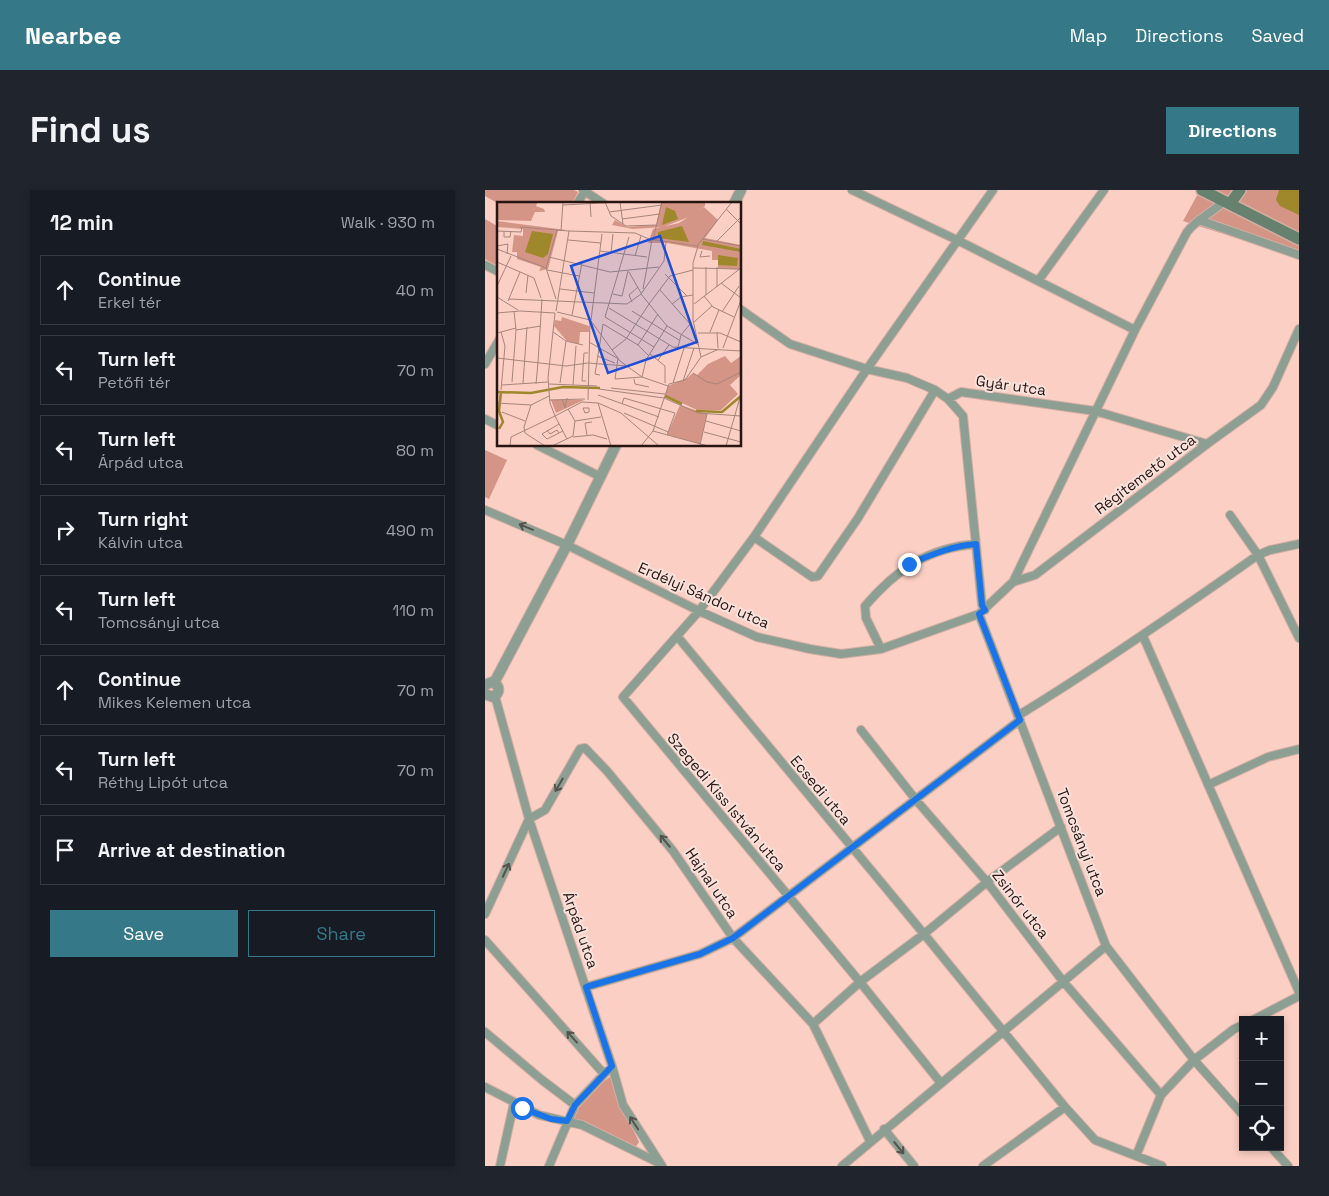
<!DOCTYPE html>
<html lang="en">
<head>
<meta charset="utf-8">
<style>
  :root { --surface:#171b24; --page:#20242c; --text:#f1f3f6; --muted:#9ea1a6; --line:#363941; --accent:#357988 }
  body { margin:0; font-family:"Space Grotesk",sans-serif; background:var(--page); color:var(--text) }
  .controls { position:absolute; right:15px; bottom:15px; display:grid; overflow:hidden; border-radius:0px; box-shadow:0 2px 8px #0003 }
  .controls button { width:45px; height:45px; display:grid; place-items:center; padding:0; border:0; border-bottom:1px solid var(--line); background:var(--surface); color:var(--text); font:25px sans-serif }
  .stop { position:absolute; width:15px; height:15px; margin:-11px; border:4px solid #1a73e8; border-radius:50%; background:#fff }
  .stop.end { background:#1a73e8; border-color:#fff; box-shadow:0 1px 5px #0008 }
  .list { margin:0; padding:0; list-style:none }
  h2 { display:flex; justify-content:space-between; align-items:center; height:65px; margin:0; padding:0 20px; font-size:21px }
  h2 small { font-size:16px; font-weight:400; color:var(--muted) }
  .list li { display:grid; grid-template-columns:32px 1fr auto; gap:15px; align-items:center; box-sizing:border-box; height:70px; margin:0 10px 10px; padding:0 10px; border:1px solid var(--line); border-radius:0px }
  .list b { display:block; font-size:19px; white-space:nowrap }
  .list p { margin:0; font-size:16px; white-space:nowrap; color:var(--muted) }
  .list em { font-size:16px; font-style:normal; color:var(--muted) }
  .actions { display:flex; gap:10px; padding:15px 20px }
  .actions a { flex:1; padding:11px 0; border:1px solid var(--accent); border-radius:0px; text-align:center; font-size:18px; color:var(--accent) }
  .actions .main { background:var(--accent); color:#fff }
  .icon { flex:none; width:28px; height:28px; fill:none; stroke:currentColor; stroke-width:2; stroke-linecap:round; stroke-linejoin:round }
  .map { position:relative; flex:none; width:814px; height:976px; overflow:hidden; border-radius:0px }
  header { display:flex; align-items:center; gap:30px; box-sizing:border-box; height:70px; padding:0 25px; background:var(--accent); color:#fff }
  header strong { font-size:24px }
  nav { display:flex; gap:28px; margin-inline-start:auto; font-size:18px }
  .intro { display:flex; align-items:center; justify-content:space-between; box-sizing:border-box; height:120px; padding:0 30px }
  h1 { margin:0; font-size:35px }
  .button { padding:12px 22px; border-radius:0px; background:var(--accent); color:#fff; font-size:18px; font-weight:700 }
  main { display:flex; gap:30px; padding:0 30px }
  aside { flex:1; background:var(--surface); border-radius:0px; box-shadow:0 2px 8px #0003 }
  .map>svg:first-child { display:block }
</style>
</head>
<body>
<header>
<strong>Nearbee</strong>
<nav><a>Map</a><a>Directions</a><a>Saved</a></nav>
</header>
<div class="intro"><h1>Find us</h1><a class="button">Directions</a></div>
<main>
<aside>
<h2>12 min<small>Walk · 930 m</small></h2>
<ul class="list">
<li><svg class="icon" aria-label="ahead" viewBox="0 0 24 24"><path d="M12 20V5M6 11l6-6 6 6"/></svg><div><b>Continue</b><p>Erkel tér</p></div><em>40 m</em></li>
<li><svg class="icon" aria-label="left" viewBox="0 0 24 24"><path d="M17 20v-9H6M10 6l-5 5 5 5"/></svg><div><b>Turn left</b><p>Petőfi tér</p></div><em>70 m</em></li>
<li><svg class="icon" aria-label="left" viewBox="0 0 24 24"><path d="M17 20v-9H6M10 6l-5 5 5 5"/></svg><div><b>Turn left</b><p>Árpád utca</p></div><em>80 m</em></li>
<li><svg class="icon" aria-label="right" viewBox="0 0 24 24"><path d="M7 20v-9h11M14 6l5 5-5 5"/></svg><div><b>Turn right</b><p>Kálvin utca</p></div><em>490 m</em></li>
<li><svg class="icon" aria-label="left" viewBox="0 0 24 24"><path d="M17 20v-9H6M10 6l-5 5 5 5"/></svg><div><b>Turn left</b><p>Tomcsányi utca</p></div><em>110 m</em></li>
<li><svg class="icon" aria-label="ahead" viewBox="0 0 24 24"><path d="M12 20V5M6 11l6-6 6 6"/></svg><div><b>Continue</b><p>Mikes Kelemen utca</p></div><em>70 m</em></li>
<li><svg class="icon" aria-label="left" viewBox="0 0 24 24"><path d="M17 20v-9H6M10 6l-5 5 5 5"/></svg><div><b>Turn left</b><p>Réthy Lipót utca</p></div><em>70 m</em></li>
<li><svg class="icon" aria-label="arrive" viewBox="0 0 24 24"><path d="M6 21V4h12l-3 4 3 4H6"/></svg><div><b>Arrive at destination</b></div></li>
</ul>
<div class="actions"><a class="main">Save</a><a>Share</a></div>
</aside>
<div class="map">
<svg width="814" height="976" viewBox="0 0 814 976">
  <rect width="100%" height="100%" fill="#fbcfc4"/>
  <path fill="#d59586" d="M 0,0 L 89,0 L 93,2 L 87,14 L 14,14 L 0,6 Z
    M 715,0 L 814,0 L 814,68 L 698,31 Z
    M 0,29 L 14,37 L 14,77 L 0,69 Z
    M 0,260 L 22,270 L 4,309 L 0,307 Z
    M 126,886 L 135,912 L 154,952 L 150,958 L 87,929 L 100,906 Z"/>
  <path fill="#9f872b" d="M 794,0 L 814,0 L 814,25 L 795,16 L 791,10 Z"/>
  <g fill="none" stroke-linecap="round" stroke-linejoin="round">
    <defs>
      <path id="minor" d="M 98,0 L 119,14
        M 367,0 L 474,51 L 650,140
        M 92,14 L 100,1
        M 714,30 L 814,65
        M 0,75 L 14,82
        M 553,91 L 619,0
        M 255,119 L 305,154 L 382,179 L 422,188 L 450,200 L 463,209 L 478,226 L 497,415 L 500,420
        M 0,174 L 14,150
        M 463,209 L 476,202 L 610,221 L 722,254
        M 0,229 L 14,236
        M 52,255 L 116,287
        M 0,320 L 82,355 L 214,421 L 272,447 L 325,459 L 356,464 L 396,459 L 494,424 L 528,392 L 550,385 L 722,254 L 776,215 L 788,197 L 814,139
        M 745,325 L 773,365 L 814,448
        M 269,347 L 327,387 L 333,386 L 373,328 L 450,200
        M 528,392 L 650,140 L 702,42 C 712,29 727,23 739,11
        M 494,424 L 621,756 L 709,870 L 758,925
        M 192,446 L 439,744 L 580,917 L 610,950 L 677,976
        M 658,446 L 814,802
        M 396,459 L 381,428 L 380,416 C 411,380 442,358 491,354
        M 10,506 L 44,629 L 127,876 L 138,915 L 177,976
        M 534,525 C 616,475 695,420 773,365 L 785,360 L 814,354
        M 376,540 L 431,610 L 502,692 L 577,790 L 676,905
        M 723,595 L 783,567 L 814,559
        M 0,724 L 44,629 L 60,620 L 95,559 L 100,558 L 122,581 L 188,661 L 248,748 L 328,834 L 385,951
        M 0,750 L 119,884
        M 101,797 L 215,764 L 248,748 L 535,530
        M 768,830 L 814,806
        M 328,834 L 375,792 L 439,744 L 502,692 L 576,637
        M 0,842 L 57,890 L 90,915
        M 455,892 L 375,792 L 138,507 L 214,421 L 269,347 L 382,179 L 508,0
        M 0,897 L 54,925 L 97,935 L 174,973
        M 399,939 L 429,976
        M 786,957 L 803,976
        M 651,966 L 676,905 L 709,870 L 749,839 L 758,835
        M 15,976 L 29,913
        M 64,976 L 90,915 L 122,881
        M 357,976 L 621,756
        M 498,976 L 580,917"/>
      <path id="tertiary" d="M 249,14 L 256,0
        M 9,493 L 82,355 L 131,255
        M 0,495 L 7,492 C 13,494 15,499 12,504 L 8,507 L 0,504"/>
      <path id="secondary" d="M 717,0 L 814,49
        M 745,14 L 755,0"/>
    </defs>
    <use href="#minor" stroke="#d5aea4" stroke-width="10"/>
    <use href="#tertiary" stroke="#d5aea4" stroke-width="12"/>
    <use href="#secondary" stroke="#d5aea4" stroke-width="14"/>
    <use href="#minor" stroke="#8c9f92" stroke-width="8"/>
    <use href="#tertiary" stroke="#8c9f92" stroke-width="10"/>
    <use href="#secondary" stroke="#66826e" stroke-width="11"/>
  </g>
  <defs><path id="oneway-shaft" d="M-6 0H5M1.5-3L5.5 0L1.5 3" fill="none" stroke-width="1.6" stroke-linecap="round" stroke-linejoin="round" transform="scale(1.25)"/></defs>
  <g stroke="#55534b">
    <use href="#oneway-shaft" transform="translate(41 337) rotate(-157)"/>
    <use href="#oneway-shaft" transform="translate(74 595) rotate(120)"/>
    <use href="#oneway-shaft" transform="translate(180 651) rotate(-130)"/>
    <use href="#oneway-shaft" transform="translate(21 680) rotate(-65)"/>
    <use href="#oneway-shaft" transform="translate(87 847) rotate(-132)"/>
    <use href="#oneway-shaft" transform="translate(149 933) rotate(-123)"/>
    <use href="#oneway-shaft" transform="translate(414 958) rotate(51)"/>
  </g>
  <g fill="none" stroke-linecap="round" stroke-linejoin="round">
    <path stroke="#1a73e8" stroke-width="6" d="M 37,918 L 66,929 L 82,931 L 90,915 L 127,876 L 101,797 L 215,764 L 248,748 L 535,530 L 494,424 L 500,420 L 497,415 L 491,354 C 466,356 446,365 424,374"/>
  </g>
  <g text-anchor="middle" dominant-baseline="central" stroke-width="4" stroke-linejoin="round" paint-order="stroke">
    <g font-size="15" fill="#281511" stroke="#f9e2dc">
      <text transform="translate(526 195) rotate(8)">Gyár utca</text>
      <text transform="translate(660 284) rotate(-37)">Régitemető utca</text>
      <text transform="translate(219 405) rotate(24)">Erdélyi Sándor utca</text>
      <text transform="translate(336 600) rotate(50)">Ecsedi utca</text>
      <text transform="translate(242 612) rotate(50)">Szegedi Kiss István utca</text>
      <text transform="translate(597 652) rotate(69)">Tomcsányi utca</text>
      <text transform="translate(227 693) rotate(56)">Hajnal utca</text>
      <text transform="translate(536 714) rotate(52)">Zsinór utca</text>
      <text transform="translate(96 740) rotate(71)">Árpád utca</text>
    </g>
  </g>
  <g transform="translate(12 12)">
    <rect width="244" height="244" fill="#fbcfc4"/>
    <path d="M 0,0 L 40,1 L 39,4 L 47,7 L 48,10 L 38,10 L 34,19 L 0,18 ZM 208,0 L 208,4 L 192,15 L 166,25 L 136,27 L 115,23 L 118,18 L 130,25 L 159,23 L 164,1 ZM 207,5 L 221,18 L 208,36 L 244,43 L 244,68 L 221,66 L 221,58 L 215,58 L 215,49 L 170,41 L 151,41 L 156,27 L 182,21 ZM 0,19 L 69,28 L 61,29 L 51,67 L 42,69 L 44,65 L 20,57 L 20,50 L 15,50 L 17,33 L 26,34 L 26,27 L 0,25 ZM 65,115 L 92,124 L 92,130 L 83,130 L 82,142 L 70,139 L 57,124 L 58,118 L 64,119 ZM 228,154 L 234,161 L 244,154 L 244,173 L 233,183 L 241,192 L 224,208 L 200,208 L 168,193 L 171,184 L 190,176 L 196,171 L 200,173 L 211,162 ZM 54,198 L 87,198 L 59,211 ZM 183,203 L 210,212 L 203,242 L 170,233 Z" fill="#d59586"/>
    <path d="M 169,5 L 178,9 L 181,17 L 165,23 ZM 185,24 L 192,40 L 161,36 L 161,30 ZM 35,29 L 56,32 L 51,52 L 46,56 L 28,50 ZM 206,39 L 244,47 L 244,50 L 205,43 ZM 221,53 L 241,56 L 240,64 L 221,63 Z" fill="#9f872b"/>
    <path fill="none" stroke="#9f872b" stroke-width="2.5" d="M 0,190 L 34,191 L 66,185 L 103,186M 168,194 L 185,202M 199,209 L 225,210 L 244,194M 2,227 L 6,220 L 2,209 L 4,190"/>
    <path fill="none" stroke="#a7857c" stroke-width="1" d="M 93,0 L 94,15M 108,0 L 114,14 L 129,24 L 159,23M 66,3 L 123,0 L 126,22M 229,7 L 244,22M 112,10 L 165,3M 125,17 L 163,12M 23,25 L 72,29M 0,29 L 24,30 L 25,25M 7,29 L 7,35 L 13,35 L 14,29M 64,29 L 66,0M 132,35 L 108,115 L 157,145M 205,37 L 244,44M 71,38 L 104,41M 156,38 L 165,0M 220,39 L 244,15M 0,44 L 11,42 L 10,52M 201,44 L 196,61 L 196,118 L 204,155M 0,47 L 49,66M 103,49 L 150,55M 205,49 L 203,55 L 213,54M 114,51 L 116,32M 138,54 L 144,34M 52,55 L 113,70 L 162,65M 0,60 L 37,76M 209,65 L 209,93M 220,65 L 220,85M 196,66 L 243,67M 50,68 L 82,74M 132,70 L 144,91M 168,72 L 190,94M 37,76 L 44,96M 224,81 L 244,96M 0,84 L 14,54M 63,87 L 97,91M 146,87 L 155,38M 163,88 L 193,122M 29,91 L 31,73M 116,92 L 125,94 L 131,69M 144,92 L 170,124 L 202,143M 207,94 L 216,105 L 237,115M 0,95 L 21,108M 12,97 L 130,102 L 144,92 L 167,59 L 169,40M 59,97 L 49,66 L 60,28M 11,99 L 23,70M 135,100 L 132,93 L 141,85M 152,102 L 173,74 L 196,68M 175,102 L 184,95 L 196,93M 197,102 L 244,66M 112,106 L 176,145 L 244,149M 59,109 L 72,29 L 138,31 L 152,37 L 200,44 L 235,0M 135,109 L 182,138M 60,110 L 93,118M 225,110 L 242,84M 0,111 L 23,109 L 58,111M 75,113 L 85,61M 94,118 L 105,32M 94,119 L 123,159 L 145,175 L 171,184M 197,120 L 215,104M 19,128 L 44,124M 4,130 L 8,144 L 4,188M 56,130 L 69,139 L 86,143M 213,130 L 222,108M 220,130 L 221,146M 0,131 L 19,126M 201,131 L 223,131 L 244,140M 92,140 L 120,156M 141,143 L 161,112M 181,145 L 184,133 L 194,121M 226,146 L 244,98M 115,148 L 129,137 L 152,102M 153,152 L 168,164 L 168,181M 100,154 L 118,161M 0,156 L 69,164 L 91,161 L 130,164M 121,156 L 118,177 L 145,175M 161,158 L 172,143M 41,160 L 45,97M 196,171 L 210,180 L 220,182 L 244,170M 103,173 L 98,172 L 106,122 L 141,143 L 152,154M 145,175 L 149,158 L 170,124M 137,177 L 138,182 L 152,185M 89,179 L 85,179 L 87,151 L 91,151M 186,179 L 197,146M 15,180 L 19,128 L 17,109M 26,181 L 30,125M 63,181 L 69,139M 176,181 L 187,146M 39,182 L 41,160M 52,182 L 100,184M 172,182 L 188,178 L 204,155 L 222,147M 5,183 L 51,180M 76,183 L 79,144M 114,186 L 168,192M 102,187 L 167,196 L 201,211 L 244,214M 101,193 L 162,215M 65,197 L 68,206 L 70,196M 52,198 L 88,197M 91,198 L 93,120M 85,200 L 101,201 L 124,211 L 162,244M 0,201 L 34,203M 101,201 L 114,244M 125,202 L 127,196 L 178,211 L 170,233M 86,206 L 92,206 L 92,210 L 88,211 ZM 71,207 L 78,219 L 76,234M 5,210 L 28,219M 127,211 L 171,230M 78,219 L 104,215M 209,219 L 244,229M 62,222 L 45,232 L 50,237 L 66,229M 50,228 L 53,232 L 60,228 L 62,231M 156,229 L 211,244M 207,230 L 244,240M 90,233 L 88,221 L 95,220M 76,235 L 96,233 L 110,237M 70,237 L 58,214 L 85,200M 203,243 L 210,212M 13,244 L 14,235 L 58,214 L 53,201 L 51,176 L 58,111M 48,244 L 28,231 L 27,225 L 34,203 L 52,194M 55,244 L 76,234M 144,244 L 156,229 L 172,182M 229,244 L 244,192"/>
    <path fill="#1d4ed8" fill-opacity="0.15" stroke="#1d4ed8" stroke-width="2.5" d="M 163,34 L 200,140 L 111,171 L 74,64 Z"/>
    <rect width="244" height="244" fill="none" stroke="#281511" stroke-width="2.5"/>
  </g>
</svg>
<div class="controls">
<button>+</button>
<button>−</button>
<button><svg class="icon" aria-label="locate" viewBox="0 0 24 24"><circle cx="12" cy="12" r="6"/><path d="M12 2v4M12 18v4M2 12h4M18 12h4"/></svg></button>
</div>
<div class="stop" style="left:37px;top:918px"></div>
<div class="stop end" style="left:424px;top:374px"></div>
</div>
</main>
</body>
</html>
